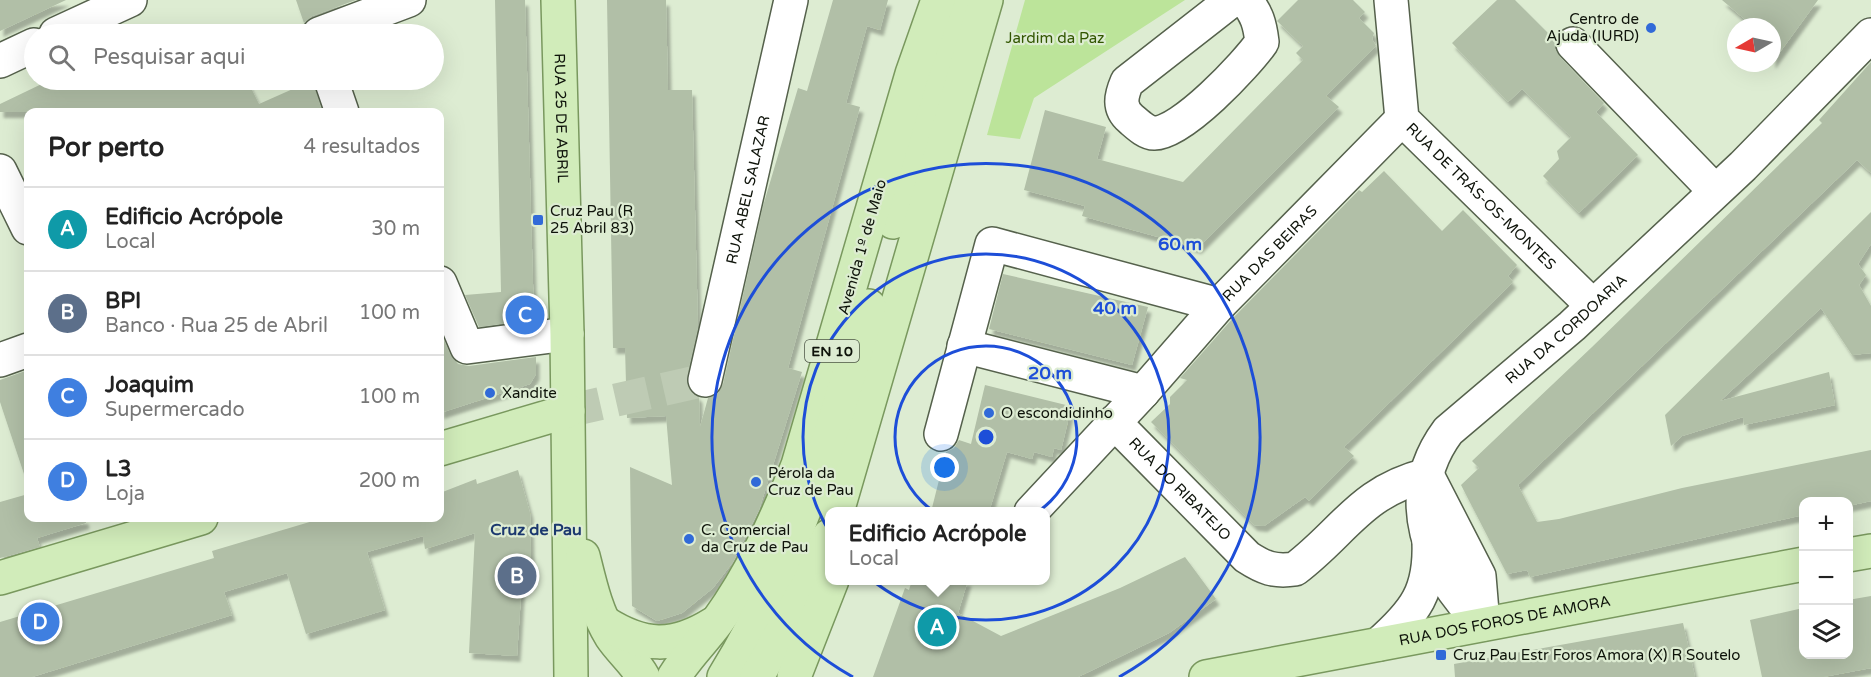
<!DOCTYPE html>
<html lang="pt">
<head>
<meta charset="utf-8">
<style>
  :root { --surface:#fff; --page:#f6f6f6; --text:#222; --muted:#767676; --line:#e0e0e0; --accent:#d93025 }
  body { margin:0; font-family:"Varela Round",sans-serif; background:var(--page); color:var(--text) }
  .controls { position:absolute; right:18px; bottom:18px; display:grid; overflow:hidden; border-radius:12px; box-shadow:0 6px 24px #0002 }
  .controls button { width:54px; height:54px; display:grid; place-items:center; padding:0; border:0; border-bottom:2px solid var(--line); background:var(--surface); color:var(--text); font:30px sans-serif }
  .compass { position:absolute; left:1727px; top:18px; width:54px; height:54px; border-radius:50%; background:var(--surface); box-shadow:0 6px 24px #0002; rotate:261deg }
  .you { position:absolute; left:945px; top:468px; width:21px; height:21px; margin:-15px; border:4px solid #fff; border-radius:50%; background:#1a73e8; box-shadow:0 0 0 9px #1a73e833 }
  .badge { display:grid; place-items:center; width:39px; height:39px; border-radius:50%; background:var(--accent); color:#fff; font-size:20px; font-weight:700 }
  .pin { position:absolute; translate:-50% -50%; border:3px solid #fff; box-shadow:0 2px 6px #0006 }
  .popup { position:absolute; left:825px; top:507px; width:225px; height:78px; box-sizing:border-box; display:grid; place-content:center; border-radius:12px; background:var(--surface); filter:drop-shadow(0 2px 4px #0005); font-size:20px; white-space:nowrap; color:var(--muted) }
  .popup b { font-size:22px; color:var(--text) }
  .popup::after { content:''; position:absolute; left:50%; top:100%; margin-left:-12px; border:12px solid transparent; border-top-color:var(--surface) }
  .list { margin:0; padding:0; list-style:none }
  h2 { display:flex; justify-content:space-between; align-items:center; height:78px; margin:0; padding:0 24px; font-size:26px }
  h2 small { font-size:20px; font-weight:400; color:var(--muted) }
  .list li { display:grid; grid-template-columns:39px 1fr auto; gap:18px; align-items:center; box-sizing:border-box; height:84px; padding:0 24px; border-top:2px solid var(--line) }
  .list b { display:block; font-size:22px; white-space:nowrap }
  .list p { margin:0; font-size:20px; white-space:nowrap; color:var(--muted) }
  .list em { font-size:20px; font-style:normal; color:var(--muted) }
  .icon { flex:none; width:33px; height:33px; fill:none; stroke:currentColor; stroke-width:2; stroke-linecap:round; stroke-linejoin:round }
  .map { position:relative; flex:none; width:1871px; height:677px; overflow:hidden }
  .search { position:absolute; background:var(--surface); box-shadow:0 6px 24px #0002; left:24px; top:24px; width:420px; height:66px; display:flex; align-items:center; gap:15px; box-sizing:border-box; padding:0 21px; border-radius:33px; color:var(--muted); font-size:22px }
  .panel { position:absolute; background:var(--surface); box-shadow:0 6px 24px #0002; left:24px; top:108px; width:420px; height:414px; border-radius:12px }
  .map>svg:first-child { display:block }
</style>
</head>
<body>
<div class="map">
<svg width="1871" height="677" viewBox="0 0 1871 677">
  <defs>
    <filter id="shadow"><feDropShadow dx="3.5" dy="6" stdDeviation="1.5" flood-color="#0004"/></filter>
  </defs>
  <rect width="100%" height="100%" fill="#ddecd2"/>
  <path fill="#bce49a" d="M 1025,0 L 1185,0 L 1034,98 L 1020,139 L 987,135 Z"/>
  <path fill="#b1bfa7" filter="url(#shadow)" d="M 0,0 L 66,0 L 0,31 Z
    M 296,0 L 356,0 L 312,16 L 304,23 Z
    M 495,0 L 525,0 L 534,319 L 479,327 L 465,295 L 501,292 Z
    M 607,0 L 666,0 L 668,90 L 692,90 L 698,328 L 687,376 L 687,386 L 699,397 L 700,427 L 708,398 L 718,393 L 723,384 L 763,206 L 798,88 L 807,91 L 833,0 L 888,0 L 880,30 L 867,26 L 846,103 L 860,107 L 788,368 L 802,372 L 759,510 L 733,562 L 713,588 L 682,613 L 657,621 L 632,606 L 630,467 L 672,485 L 666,416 L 627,418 L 625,348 L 613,348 Z
    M 1298,0 L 1353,0 L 1365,12 L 1359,18 L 1374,33 L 1372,39 L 1376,46 L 1326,96 L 1339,107 L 1198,248 L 1082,216 L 1085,206 L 1024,190 L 1045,110 L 1106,127 L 1097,159 L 1183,182 L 1303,60 L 1296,53 L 1303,46 L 1277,21 Z
    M 1497,0 L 1515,0 L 1555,40 L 1555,49 L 1560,57 L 1604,103 L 1596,112 L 1638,155 L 1579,213 L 1543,176 L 1559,159 L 1557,151 L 1571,137 L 1522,89 L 1508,102 L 1452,43 Z
    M 1722,0 L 1818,0 L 1772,63 L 1772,27 L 1754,27 Z
    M 1871,62 L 1871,173 L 1857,160 L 1518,485 L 1537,522 L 1559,519 L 1682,488 L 1871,450 L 1871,501 L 1848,506 L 1848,501 L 1803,501 L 1803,515 L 1530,577 L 1527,570 L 1507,574 L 1461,485 L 1479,468 L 1472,461 L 1592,347 L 1822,123 L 1819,120 Z
    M 50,80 L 247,80 L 259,104 L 313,80 L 322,112 L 0,112 L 0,104 Z
    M 1384,171 L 1442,231 L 1463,210 L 1517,265 L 1508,276 L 1513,282 L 1344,447 L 1354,456 L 1309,501 L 1305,497 L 1264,526 L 1254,525 L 1151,422 L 1170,404 L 1170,397 L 1187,380 L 1180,378 L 1233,318 L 1359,190 L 1362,192 Z
    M 1871,212 L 1871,244 L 1858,264 L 1866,275 L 1859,285 L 1871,306 L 1871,353 L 1852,355 L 1821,308 L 1720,401 L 1829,372 L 1835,405 L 1744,425 L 1743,417 L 1682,436 L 1671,446 L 1665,415 Z
    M 1003,274 L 1148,307 L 1132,365 L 989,329 Z
    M 440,330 L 450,354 L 458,364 L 469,366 L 536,357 L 536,374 L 530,384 L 440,413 Z
    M 28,370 L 28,473 L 24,474 L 0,402 L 0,380 Z
    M 985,385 L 1066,405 L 1065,412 L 1070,413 L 1061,450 L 1054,448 L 1052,457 L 1034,452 L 1032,459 L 1007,452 L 989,512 L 931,512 L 946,452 L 954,448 L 959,440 L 971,444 Z
    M 518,470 L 530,513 L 531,558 L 526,560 L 527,564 L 523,565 L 517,656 L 469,653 L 475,533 L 425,549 L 423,536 L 367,552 L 385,610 L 306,634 L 287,573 L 224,592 L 232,615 L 32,677 L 0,677 L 0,622 L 214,558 L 212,551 L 323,518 L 440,518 L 440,493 L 476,479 L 477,484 Z
    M 28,494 L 28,518 L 85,518 L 86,523 L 37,538 L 40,547 L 0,558 L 0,502 Z
    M 1185,557 L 1216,599 L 1169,633 L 1078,677 L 873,677 L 905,588 L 909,590 L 912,580 L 968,580 L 958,613 L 1001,636 L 1120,588 Z
    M 1871,596 L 1871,668 L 1823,677 L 1762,677 L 1750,620 L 1803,608 L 1803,654 L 1848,654 L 1848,600 Z
    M 1683,623 L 1695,677 L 1455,677 L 1454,664 Z"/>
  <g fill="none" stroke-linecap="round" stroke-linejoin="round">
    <path stroke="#becbb4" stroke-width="33" stroke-dasharray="33 16" stroke-linecap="butt" d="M 568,411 L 705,380"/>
    <defs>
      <g id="minor">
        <path d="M 1232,0 L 1127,82 C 1121,96 1118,108 1131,119 C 1137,124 1146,133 1154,133 C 1180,135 1247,64 1262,42 C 1260,25 1257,13 1245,0"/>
        <path id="s1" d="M 1391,0 L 1402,119 L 1593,306"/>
        <path d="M 56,34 L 130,0"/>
        <path d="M 319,34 L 409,0"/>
        <path d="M 1573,44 L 1715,191"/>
        <path d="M 0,61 L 34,45"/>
        <path d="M 331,80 L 342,112"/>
        <path d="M 0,171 L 28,228"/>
        <path d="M 440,283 L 467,347 L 567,334"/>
        <path d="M 964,346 L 1143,392"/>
        <path d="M 0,360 L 28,350"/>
        <path id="s2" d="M 705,380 L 791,0"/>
        <path id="s3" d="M 1114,422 L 1247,557 C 1264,568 1274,572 1295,569 C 1345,531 1360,492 1427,475"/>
        <path d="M 941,434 L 992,244 L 1219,305"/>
        <path d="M 1427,475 L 1479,576 L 1483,624"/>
        <path id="s4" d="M 1031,512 L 1143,392 L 1219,305 L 1402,119"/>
        <path id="s5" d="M 1483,624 C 1429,572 1399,497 1448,431 L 1572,326 L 1743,166 L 1871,35"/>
        <path d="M 1379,644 C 1415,612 1431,592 1429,541"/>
      </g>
      <g id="major">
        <path id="s6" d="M 558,0 L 567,334 L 571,677"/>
        <path d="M 893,222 L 960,0"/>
        <path d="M 440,449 L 568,411"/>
        <path d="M 837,512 L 986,0"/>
        <path d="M 1848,555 L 1871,551"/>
        <path d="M 583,556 C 590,584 596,612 611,636 C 621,651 635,662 643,677"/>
        <path d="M 0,578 L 201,518"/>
        <path d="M 605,623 C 643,647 673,649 713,624"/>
        <path d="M 674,677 C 686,657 703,641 717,622 C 752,574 776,521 798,465 L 912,74 L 938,0"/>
        <path d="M 724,677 C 797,559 830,438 869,306"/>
        <path d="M 757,677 L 810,581 L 829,536"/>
        <path d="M 794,677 L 832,580"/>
        <path id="s7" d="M 1206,677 L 1804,564"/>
      </g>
    </defs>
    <use href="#minor" stroke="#55614c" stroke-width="36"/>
    <use href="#major" stroke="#79985e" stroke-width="36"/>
    <use href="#minor" stroke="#fff" stroke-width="33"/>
    <use href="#major" stroke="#d1ecba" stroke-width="33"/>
  </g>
  <g fill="none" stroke="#1d4ed8" stroke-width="3">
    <circle cx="986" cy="437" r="91"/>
    <circle cx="986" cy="437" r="183"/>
    <path d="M853 677A274 274 0 1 1 1119 677"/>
  </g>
  <g fill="#316ad8" stroke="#ddecd2" stroke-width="2">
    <circle cx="1651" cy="28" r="6"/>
    <rect x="532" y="214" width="12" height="12" rx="3"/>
    <circle cx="490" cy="393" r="6"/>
    <circle cx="989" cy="413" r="6"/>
    <circle cx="756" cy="482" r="6"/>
    <circle cx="689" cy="539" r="6"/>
    <rect x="1435" y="649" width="12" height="12" rx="3"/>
  </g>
  <g text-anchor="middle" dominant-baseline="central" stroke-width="4.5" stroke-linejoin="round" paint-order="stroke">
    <rect fill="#ddecd2" stroke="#4c5446" stroke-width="1.5" x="805" y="340" width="54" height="22" rx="4.5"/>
    <g font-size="14" font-weight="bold" fill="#0e130a">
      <text x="832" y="351">EN 10</text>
    </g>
    <g font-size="15" fill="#0e130a" stroke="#ddecd2" text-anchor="start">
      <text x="1639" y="19" text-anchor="end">Centro de<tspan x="1639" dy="17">Ajuda (IURD)</tspan></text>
      <text x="550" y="211">Cruz Pau (R<tspan x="550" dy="17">25 Abril 83)</tspan></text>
      <text x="502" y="393">Xandite</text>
      <text x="1001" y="413">O escondidinho</text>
      <text x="768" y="473">Pérola da<tspan x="768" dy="17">Cruz de Pau</tspan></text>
      <text x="701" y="530">C. Comercial<tspan x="701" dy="17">da Cruz de Pau</tspan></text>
      <text x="1453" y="655">Cruz Pau Estr Foros Amora (X) R Soutelo</text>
    </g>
    <g font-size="15" fill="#325600" stroke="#ddecd2">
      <text x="1055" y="38">Jardim da Paz</text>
    </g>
    <g font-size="15" fill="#0e130a" stroke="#ddecd2">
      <text stroke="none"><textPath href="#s6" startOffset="118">RUA 25 DE ABRIL</textPath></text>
      <text stroke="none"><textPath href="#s2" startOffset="195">RUA ABEL SALAZAR</textPath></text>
      <text stroke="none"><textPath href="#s1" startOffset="230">RUA DE TRÁS-OS-MONTES</textPath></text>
      <text transform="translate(862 247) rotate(-74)">Avenida 1º de Maio</text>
      <text stroke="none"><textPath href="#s4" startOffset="352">RUA DAS BEIRAS</textPath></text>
      <text stroke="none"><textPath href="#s5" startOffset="372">RUA DA CORDOARIA</textPath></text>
      <text stroke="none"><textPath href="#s3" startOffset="94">RUA DO RIBATEJO</textPath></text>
      <text stroke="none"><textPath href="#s7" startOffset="304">RUA DOS FOROS DE AMORA</textPath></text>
    </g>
    <g font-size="16" font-weight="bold" fill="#1b386e" stroke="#ddecd2">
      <text x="536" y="530">Cruz de Pau</text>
    </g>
  </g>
  <circle cx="986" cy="437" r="9" fill="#1d4ed8" stroke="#ddecd2" stroke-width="3"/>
  <g font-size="18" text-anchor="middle" font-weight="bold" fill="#1d4ed8" stroke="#ddecd2" stroke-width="4.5" stroke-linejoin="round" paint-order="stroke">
    <text x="1180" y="250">60 m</text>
    <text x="1115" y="314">40 m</text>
    <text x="1050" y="379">20 m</text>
  </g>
</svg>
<div class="controls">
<button>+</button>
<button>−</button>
<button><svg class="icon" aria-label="layers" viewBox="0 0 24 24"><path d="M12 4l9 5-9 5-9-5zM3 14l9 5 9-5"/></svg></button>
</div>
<svg class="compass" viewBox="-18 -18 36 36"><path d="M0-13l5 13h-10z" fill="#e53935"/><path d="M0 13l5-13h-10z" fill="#767676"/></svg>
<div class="you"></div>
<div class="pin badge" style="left:937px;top:627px;background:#0f9aa8">A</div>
<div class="popup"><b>Edificio Acrópole</b>Local</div>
<div class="pin badge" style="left:517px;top:576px;background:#5c6f8a">B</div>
<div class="pin badge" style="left:525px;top:315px;background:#3f7fe0">C</div>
<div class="pin badge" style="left:40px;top:622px;background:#3f7fe0">D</div>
<div class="search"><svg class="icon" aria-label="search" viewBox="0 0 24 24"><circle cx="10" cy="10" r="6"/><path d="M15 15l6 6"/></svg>Pesquisar aqui</div>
<section class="panel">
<h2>Por perto<small>4 resultados</small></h2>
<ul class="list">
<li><span class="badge" style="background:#0f9aa8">A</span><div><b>Edificio Acrópole</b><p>Local</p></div><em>30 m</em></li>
<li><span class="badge" style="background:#5c6f8a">B</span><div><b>BPI</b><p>Banco · Rua 25 de Abril</p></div><em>100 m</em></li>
<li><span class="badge" style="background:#3f7fe0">C</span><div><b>Joaquim</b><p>Supermercado</p></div><em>100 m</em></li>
<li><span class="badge" style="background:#3f7fe0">D</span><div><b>L3</b><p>Loja</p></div><em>200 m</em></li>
</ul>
</section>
</div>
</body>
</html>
